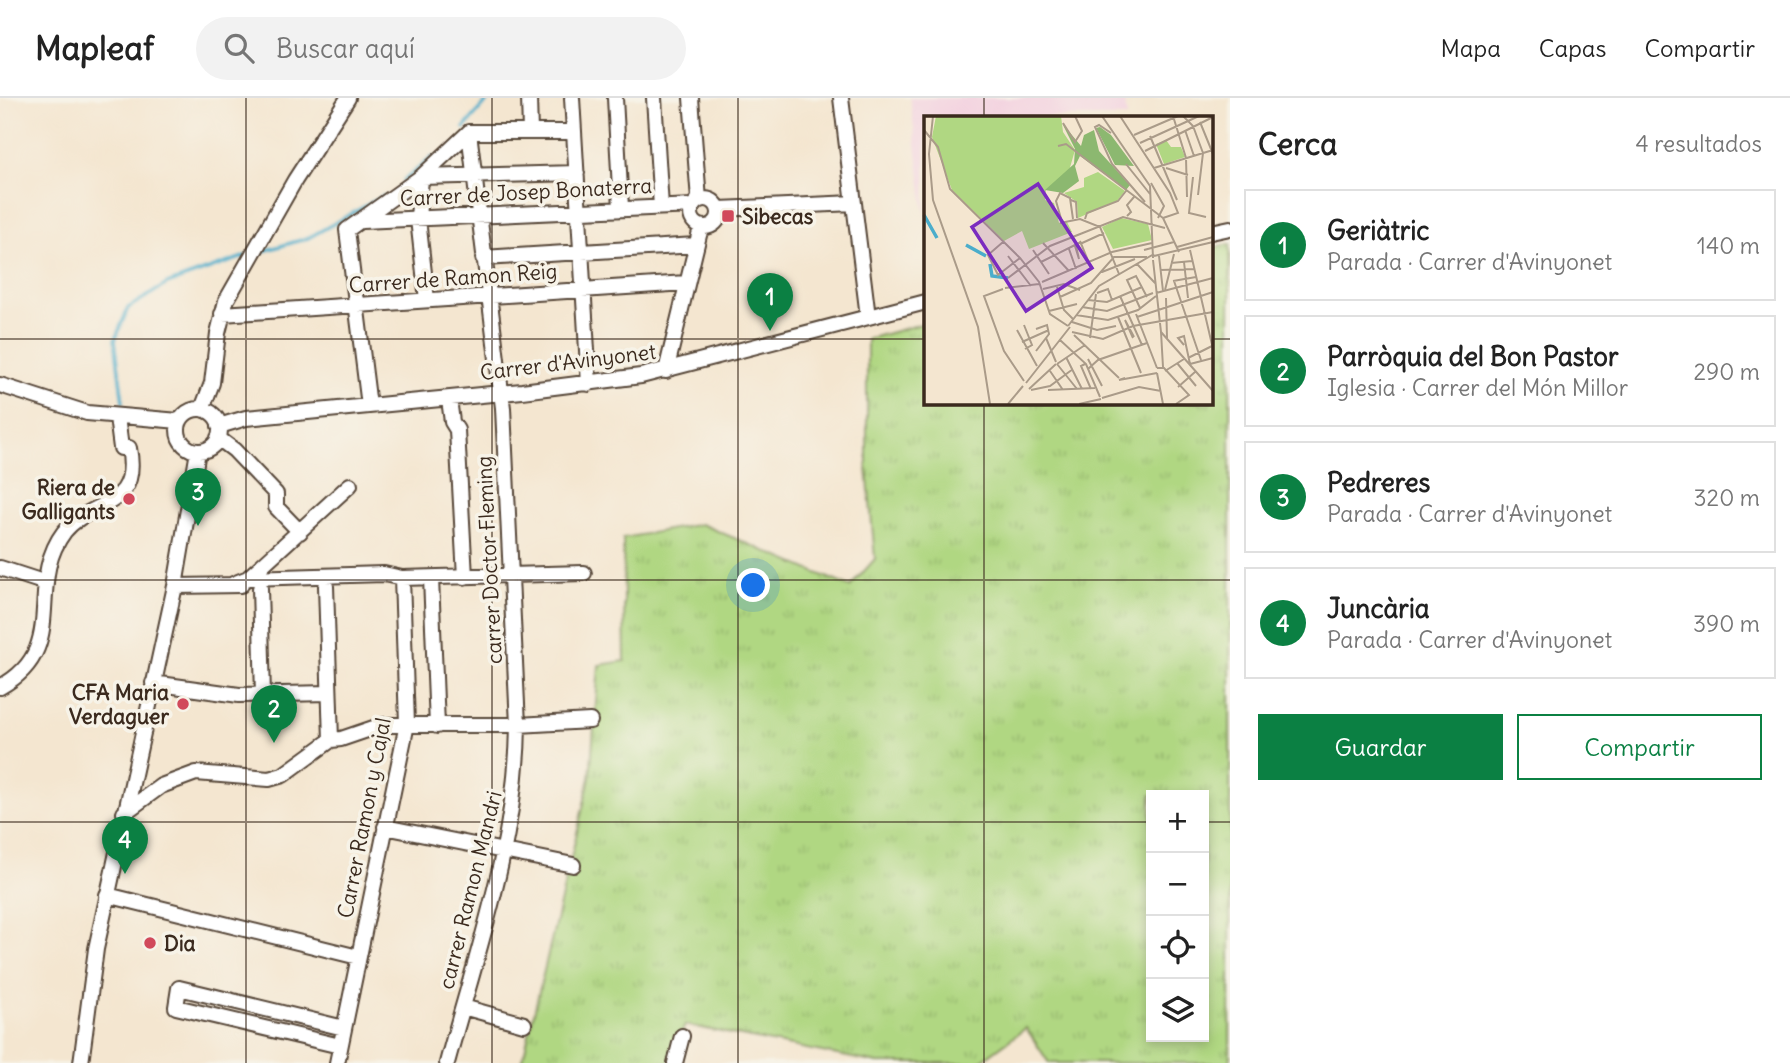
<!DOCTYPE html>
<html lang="es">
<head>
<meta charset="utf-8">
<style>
  :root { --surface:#fff; --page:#f2f2f2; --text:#222; --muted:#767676; --line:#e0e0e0; --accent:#0b8043 }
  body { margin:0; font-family:Delius,sans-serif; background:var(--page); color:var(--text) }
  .controls { position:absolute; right:21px; bottom:21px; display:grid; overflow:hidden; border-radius:0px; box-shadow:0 4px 10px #0003 }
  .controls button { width:63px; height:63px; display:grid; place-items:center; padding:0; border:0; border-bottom:2px solid var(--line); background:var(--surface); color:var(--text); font:35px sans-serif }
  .you { position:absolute; left:754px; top:488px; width:24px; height:24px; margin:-18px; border:5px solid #fff; border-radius:50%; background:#1a73e8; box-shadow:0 0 0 10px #1a73e833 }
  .badge { display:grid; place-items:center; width:46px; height:46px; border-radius:50%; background:var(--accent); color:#fff; font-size:23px; font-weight:700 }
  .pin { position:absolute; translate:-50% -58px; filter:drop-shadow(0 2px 4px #0008) }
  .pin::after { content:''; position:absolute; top:37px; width:24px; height:21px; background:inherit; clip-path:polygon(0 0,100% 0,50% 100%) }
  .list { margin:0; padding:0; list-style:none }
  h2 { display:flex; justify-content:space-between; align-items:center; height:91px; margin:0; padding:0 28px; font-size:30px }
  h2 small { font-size:23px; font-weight:400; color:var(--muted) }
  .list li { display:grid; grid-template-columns:46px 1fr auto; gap:21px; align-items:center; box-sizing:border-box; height:112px; margin:0 14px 14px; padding:0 14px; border:2px solid var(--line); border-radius:0px }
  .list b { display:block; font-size:26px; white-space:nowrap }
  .list p { margin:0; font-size:23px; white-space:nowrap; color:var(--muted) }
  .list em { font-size:23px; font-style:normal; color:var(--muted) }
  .actions { display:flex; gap:14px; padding:21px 28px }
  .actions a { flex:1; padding:16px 0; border:2px solid var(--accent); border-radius:0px; text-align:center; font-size:24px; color:var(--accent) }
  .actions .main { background:var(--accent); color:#fff }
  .icon { flex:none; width:38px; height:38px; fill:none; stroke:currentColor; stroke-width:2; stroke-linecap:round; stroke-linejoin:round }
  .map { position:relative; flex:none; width:1230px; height:965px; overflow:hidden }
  header { display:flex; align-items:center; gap:42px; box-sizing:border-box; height:98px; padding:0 35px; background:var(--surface); border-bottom:2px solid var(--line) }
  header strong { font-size:33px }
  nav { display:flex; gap:38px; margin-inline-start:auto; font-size:24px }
  .search { width:490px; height:63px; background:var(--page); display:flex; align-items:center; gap:18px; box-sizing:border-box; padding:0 24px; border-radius:38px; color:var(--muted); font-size:26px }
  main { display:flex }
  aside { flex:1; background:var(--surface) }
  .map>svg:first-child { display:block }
</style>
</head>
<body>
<header>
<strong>Mapleaf</strong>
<div class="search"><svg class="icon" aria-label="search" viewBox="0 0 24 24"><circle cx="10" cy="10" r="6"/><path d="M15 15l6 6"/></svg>Buscar aquí</div>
<nav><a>Mapa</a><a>Capas</a><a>Compartir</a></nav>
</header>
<main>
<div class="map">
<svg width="1230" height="965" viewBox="0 0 1230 965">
  <defs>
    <pattern id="grass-tufts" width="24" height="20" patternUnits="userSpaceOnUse" patternTransform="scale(1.75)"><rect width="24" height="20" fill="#b0d782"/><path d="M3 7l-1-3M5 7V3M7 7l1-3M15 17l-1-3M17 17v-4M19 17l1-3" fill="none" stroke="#98b970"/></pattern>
  </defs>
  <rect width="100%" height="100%" fill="#f7f3e8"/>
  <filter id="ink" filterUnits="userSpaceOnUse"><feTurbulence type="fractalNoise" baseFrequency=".0143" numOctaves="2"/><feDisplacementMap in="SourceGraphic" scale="14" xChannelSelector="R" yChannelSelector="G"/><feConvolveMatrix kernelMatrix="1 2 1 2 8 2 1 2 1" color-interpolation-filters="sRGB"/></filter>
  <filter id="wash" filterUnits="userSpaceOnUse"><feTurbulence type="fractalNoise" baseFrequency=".00686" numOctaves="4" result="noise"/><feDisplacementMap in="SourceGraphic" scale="28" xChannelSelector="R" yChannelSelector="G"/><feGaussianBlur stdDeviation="1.57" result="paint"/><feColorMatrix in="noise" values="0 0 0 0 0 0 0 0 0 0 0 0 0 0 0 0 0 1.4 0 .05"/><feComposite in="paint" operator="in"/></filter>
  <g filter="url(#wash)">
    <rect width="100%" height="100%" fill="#f4e6d0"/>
    <path fill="#f3cfdf" d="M 910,0 L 1124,0 L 1127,19 L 926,19 L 925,118 Z"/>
    <path fill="url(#grass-tufts)" stroke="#768050" stroke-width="2" fill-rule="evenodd" d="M 1230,146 L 1230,965 L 1049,965 L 1026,930 L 978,965 L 878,965 L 685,927 L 669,965 L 522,965 L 590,680 L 599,567 L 625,563 L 623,440 L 701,426 L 850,489 L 875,461 L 867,369 L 867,241 L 925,225 L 926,304 L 1211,304 L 1211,150 ZM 1151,697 L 1204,697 L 1204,939 L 1151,939 Z"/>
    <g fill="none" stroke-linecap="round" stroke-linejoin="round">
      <path stroke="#4badcb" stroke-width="3.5" d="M 464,30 L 490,0
        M 403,83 L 432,59
        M 260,154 L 308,140 L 383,98
        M 123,304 L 115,242 L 128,210 L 167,186 L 246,158"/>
    </g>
  </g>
  <g filter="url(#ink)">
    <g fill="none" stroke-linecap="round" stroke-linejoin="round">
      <defs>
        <path id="minor" d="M 529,0 L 530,34
          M 572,0 L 589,286
          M 615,0 L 621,110
          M 654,0 L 661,109
          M 691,0 L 699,102
          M 841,0 L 868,219
          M 469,34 L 574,34
          M691 115a14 14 0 1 1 28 0a14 14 0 1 1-28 0Z
          M 719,111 L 854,105
          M 362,123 L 693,108
          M 1211,134 L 1230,130
          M 483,160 L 696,147
          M 427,202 L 418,121 L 421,79 L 577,75
          M 222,216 L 686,185
          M 666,273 L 701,129
          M 0,287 L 87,315 L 179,323
          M 449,301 L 452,324 L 457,332 L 465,479
          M 369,308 L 347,132 L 421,79 L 469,34
          M 202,311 L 212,285 L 218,235 L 226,203 L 295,82 L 348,0
          M178 332a21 21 0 1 1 42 0a21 21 0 1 1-42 0Z
          M 219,328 L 246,320 L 522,293 L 641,278 L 926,204
          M 218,340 L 234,352 L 276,396 L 276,409 L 300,434
          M 0,470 L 46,485
          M 248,480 L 350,387
          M 431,480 L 437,628
          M 233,486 L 248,480 L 384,476 L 402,480 L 584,475
          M 175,488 L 241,487
          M 326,488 L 331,642
          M 260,490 L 263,597
          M 153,585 L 239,597 L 329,595
          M 0,589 C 71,551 24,487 64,434 C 91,400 141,413 129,350 L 121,350 L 117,319
          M 124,715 L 161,688 L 196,675 L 269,681 L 283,677 L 331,642 L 341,641 L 382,627 L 518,627 L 590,623
          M 385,729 L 573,767
          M 107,797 L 358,859
          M 463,909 L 524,926
          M 340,948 L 176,909 L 179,890 L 344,930
          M 81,965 L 96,851 L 175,488 L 198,353
          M 337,965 L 407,626 L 402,480
          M 447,965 C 477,855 517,742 518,627 L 503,310 L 469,34
          M 675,965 L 682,938"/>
      </defs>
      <use href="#minor" stroke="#574639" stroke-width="18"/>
      <use href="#minor" stroke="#fff" stroke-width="14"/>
    </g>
  </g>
  <path fill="none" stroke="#3b2a1e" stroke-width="2" stroke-opacity="0.55" d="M 246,0 L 246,965M 492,0 L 492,965M 738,0 L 738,965M 984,0 L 984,19M 0,241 L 926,241M 1211,241 L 1230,241M 984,304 L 984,965M 0,482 L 1230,482M 0,724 L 1151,724M 1204,724 L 1230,724"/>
  <g fill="#d1495b" stroke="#f7f3e8" stroke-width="2.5">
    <rect x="721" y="111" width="14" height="14" rx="3.5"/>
    <circle cx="129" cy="401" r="7"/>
    <circle cx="183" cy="606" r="7"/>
    <circle cx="150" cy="845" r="7"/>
  </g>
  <g text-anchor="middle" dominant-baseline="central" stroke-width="7" stroke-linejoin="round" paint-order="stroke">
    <g font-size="21" fill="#3b2a1e" stroke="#f7f3e8">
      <text transform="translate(526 94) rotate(-3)">Carrer de Josep Bonaterra</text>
      <text transform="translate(453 180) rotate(-4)">Carrer de Ramon Reig</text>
      <text transform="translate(568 264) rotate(-7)">Carrer d'Avinyonet</text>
      <text transform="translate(489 462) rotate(-93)">carrer Doctor Fleming</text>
      <text transform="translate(364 720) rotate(-79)">Carrer Ramon y Cajal</text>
      <text transform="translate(470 792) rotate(-76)">carrer Ramon Mandri</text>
    </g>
    <g font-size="21" font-weight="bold" fill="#3b2a1e" stroke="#f7f3e8" text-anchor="start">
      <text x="742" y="118">Sibecas</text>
      <text x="115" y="389" text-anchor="end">Riera de<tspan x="115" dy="24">Galligants</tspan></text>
      <text x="169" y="594" text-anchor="end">CFA Maria<tspan x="169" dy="24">Verdaguer</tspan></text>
      <text x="164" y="845">Dia</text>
    </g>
  </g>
  <g transform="translate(924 18)">
    <rect width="289" height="289" fill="#f4e6d0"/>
    <path d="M 12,0 L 137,0 L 139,16 L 151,34 L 145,55 L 122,74 L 121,84 L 130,87 L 135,107 L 143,106 L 148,116 L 105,133 L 98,115 L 80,125 L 28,74 L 8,21 Z" fill="#b0d782"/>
    <path d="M 138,7 L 157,30 L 160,19 L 170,14 L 175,35 L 206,69 L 202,74 L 156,40 L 151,50 L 155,65 L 139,77 L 121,74 L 150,48 L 151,33 ZM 176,11 L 187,19 L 210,50 L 191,49 L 172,12 Z" fill="#8cb870"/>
    <path d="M 242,24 L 247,31 L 257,31 L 261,41 L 240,48 L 232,28 ZM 197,102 L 224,108 L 228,124 L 189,133 L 178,111 Z" fill="#b0d782"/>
    <path d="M 174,56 L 201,75 L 193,85 L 154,102 L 153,86 L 140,77 L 160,71 L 160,62 Z" fill="#b0d782"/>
    <path fill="none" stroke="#4badcb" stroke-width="3.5" d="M 0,99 L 13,122M 42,129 L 62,140M 66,148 L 68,160 L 84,162"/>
    <path fill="none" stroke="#aa9b89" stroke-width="2" d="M 9,0 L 5,38 L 9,84 L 54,211 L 66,288M 178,0 L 226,70 L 229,142M 196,0 L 246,77 L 254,97 L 239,102M 249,0 L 262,42 L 263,81M 259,0 L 269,10 L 279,37 L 274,79M 276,6 L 289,38M 139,7 L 151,26 L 158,15 L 151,0M 0,14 L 14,31 L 26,73 L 96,142 L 115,166 L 126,198 L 144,210M 261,14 L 270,40M 187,17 L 175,9 L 171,11 L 188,48 L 221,86M 210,19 L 254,0M 226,20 L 253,84M 216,27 L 275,0M 134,30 L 142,28 L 239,102M 221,35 L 289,1M 202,48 L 226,78M 230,52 L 289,34M 242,52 L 264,59M 269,61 L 265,97 L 282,101M 227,67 L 240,90 L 234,102M 147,84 L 152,86 L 153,102M 203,100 L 207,96 L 203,89 L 210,81M 239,102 L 255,136M 161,103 L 163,97 L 194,85 L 202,75M 138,106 L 132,85 L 136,77 L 146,82 L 149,103M 136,107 L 156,103 L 176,111 L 195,158M 156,125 L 165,147M 79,126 L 64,139 L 74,159 L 96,142M 119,127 L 145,155M 156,128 L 180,117M 151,130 L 155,143 L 152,130M 253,131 L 289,121M 145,133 L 152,153M 109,134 L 125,158M 220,134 L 250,126M 266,134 L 289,233M 84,140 L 107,170M 230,140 L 289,126M 235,140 L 239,175M 229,144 L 237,216 L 289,275M 117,146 L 157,126M 260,146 L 264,182M 247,147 L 268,145M 213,148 L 231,167M 236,154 L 270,153M 178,156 L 211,143M 84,162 L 126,130 L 199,101 L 241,112M 249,165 L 272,161M 250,165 L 277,244M 118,166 L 188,136 L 228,127M 133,171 L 140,194 L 149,203M 81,172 L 115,168M 79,173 L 60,180 L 80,235 L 100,265M 119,173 L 140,168 L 156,174M 241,174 L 250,138M 173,177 L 184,173 L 188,184M 232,177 L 289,162M 196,180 L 218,229M 136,181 L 167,167 L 190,141 L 223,141M 242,182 L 243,222M 164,184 L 183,186 L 218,171M 158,191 L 183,195 L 229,177M 216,192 L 203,164 L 212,160 L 223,181M 125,195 L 153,188M 212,198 L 233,252M 152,199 L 184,204 L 214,194 L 232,180M 194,201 L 217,257M 213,201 L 289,176M 148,206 L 173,214 L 192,210M 100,209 L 108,229 L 101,233M 144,210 L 175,170 L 230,138M 93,214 L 113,250M 148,216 L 179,223 L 209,210 L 289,196M 237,216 L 239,251M 150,219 L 195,262M 122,222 L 132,246M 166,222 L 172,178M 209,222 L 201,204 L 210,221M 136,224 L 162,248 L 176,281M 98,226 L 125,214M 260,229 L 254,222 L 260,220 L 266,248M 112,235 L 125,218 L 123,209 L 112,213M 142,241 L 158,273M 264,242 L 288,230M 164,243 L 178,270M 253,247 L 272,270M 133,248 L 161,229M 133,248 L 153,273M 161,248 L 157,250 L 167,273M 266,248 L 289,242M 233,252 L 240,252 L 265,279 L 252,288M 164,253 L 174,244 L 223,227M 126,255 L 139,274M 241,255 L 260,243M 233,257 L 239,288M 201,262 L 195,264 L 233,257M 102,267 L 146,211M 254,271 L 271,256M 105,273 L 132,248M 107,274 L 126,270 L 149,253M 124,274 L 171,272M 178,282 L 215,271 L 237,275M 84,288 L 99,270M 155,288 L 177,283"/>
    <path fill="#7b2cbf" fill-opacity="0.15" stroke="#7b2cbf" stroke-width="3.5" d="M 114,68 L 168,152 L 102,195 L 48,111 Z"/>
    <rect width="289" height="289" fill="none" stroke="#3b2a1e" stroke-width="3.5"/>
  </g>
</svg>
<div class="controls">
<button>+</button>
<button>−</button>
<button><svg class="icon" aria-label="locate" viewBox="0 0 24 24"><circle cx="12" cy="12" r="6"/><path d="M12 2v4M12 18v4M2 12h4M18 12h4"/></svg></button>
<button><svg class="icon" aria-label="layers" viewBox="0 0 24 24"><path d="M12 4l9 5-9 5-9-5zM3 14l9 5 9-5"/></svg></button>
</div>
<div class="you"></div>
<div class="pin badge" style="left:770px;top:233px">1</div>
<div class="pin badge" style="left:274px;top:645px">2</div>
<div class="pin badge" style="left:198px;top:428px">3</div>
<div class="pin badge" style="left:125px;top:776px">4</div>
</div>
<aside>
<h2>Cerca<small>4 resultados</small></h2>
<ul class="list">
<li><span class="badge">1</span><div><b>Geriàtric</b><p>Parada · Carrer d'Avinyonet</p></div><em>140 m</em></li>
<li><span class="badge">2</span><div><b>Parròquia del Bon Pastor</b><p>Iglesia · Carrer del Món Millor</p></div><em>290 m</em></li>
<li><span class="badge">3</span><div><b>Pedreres</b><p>Parada · Carrer d'Avinyonet</p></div><em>320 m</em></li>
<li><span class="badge">4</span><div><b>Juncària</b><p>Parada · Carrer d'Avinyonet</p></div><em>390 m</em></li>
</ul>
<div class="actions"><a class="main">Guardar</a><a>Compartir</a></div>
</aside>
</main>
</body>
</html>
